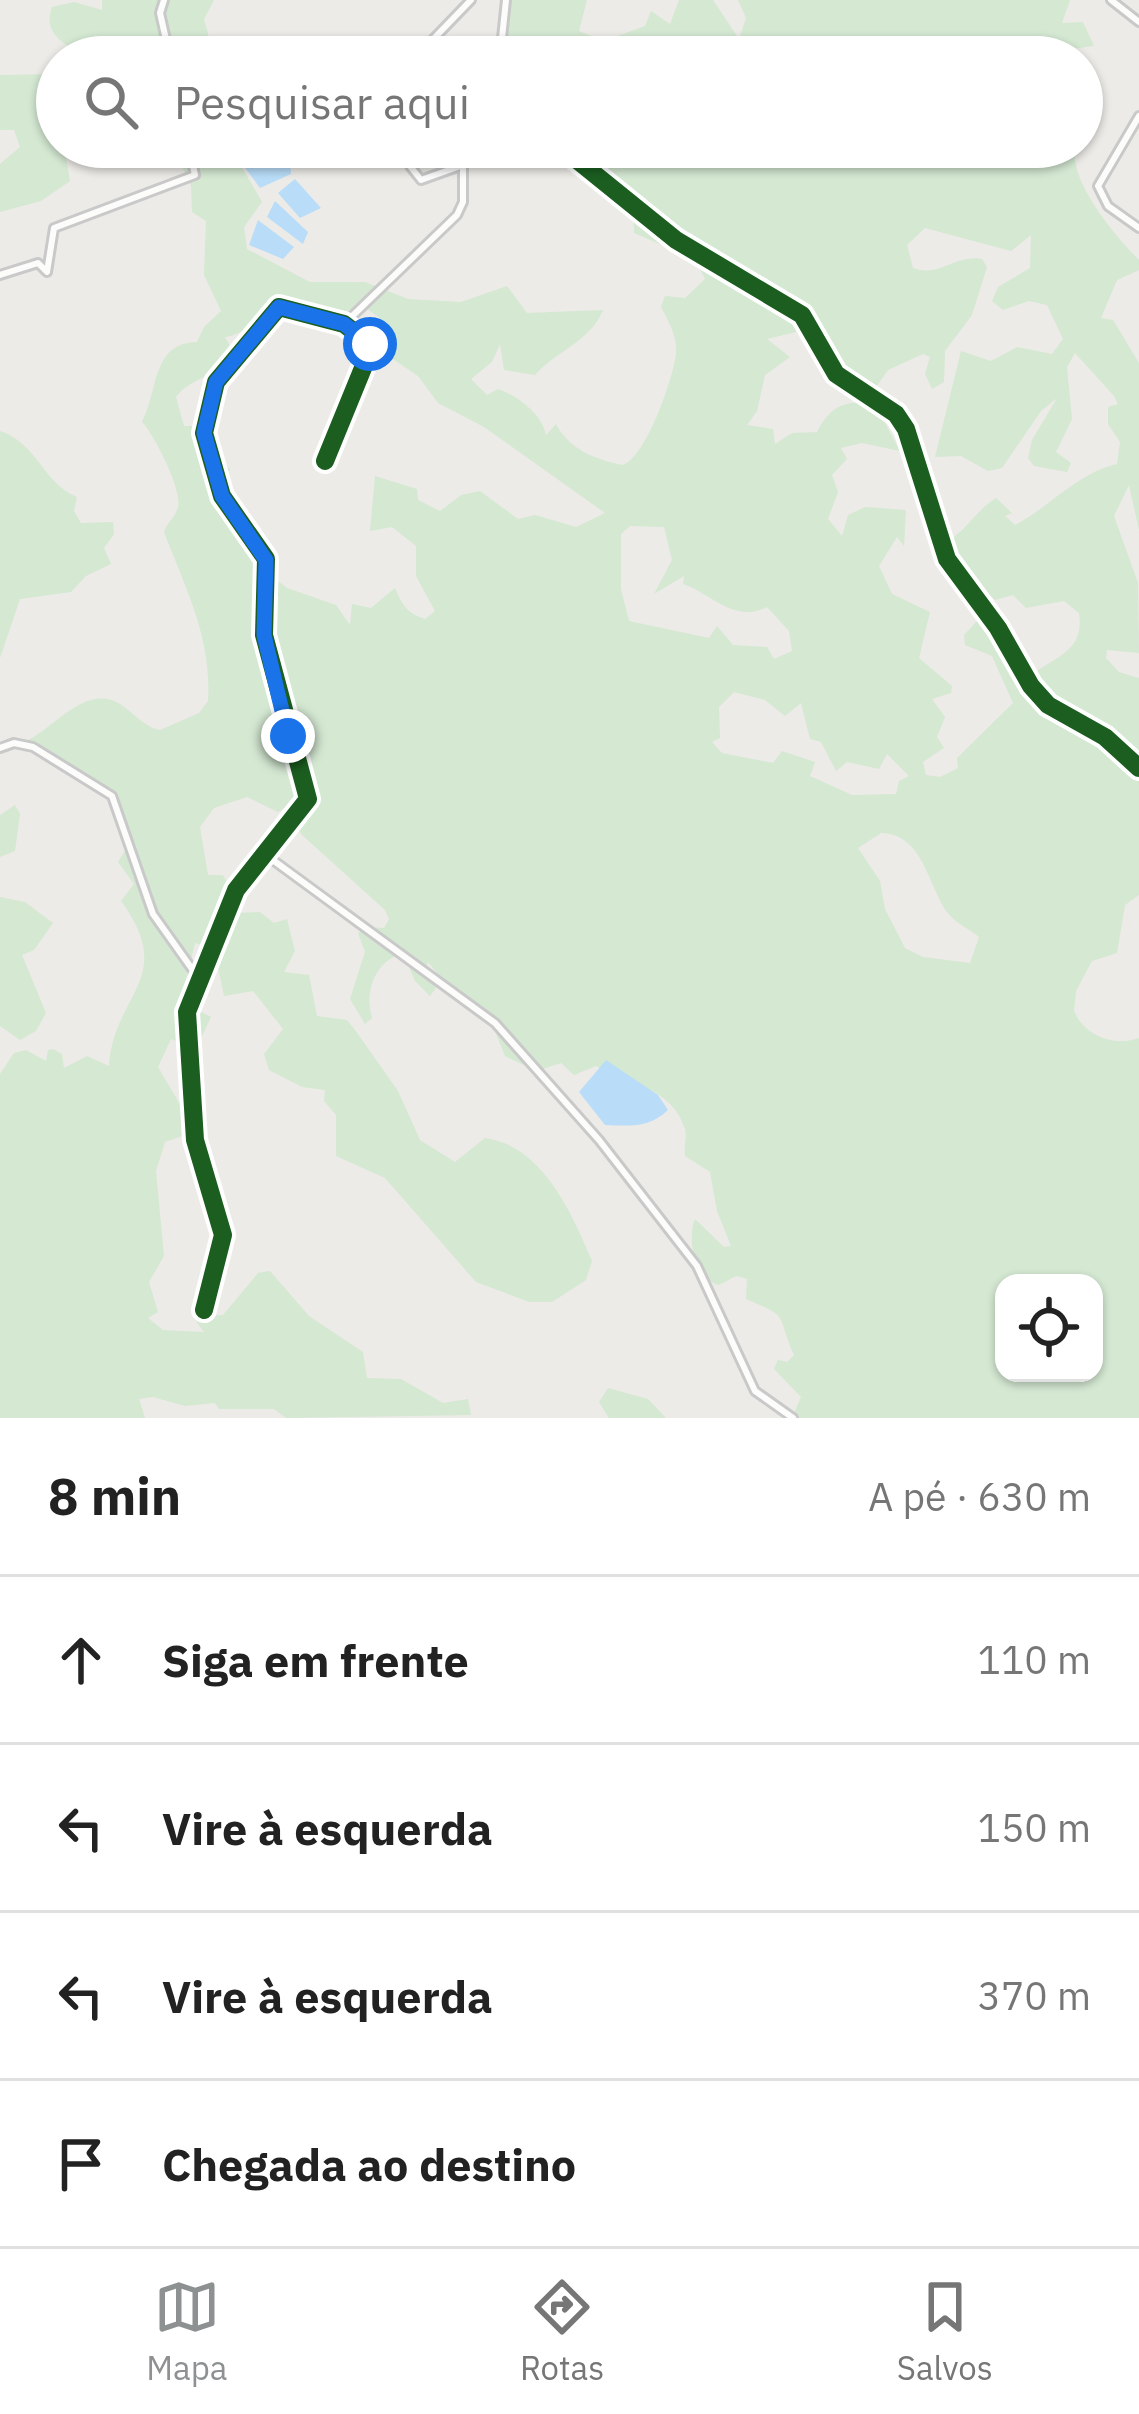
<!DOCTYPE html>
<html lang="pt">
<head>
<meta charset="utf-8">
<style>
  :root { --surface:#fff; --page:#f2f2f2; --text:#222; --muted:#767676; --line:#e0e0e0; --accent:#8e9192 }
  body { margin:0; font-family:"IBM Plex Sans",sans-serif; background:var(--page); color:var(--text) }
  .controls { position:absolute; right:36px; bottom:36px; display:grid; overflow:hidden; border-radius:24px; box-shadow:0 3px 9px #0004 }
  .controls button { width:108px; height:108px; display:grid; place-items:center; padding:0; border:0; border-bottom:3px solid var(--line); background:var(--surface); color:var(--text); font:60px sans-serif }
  .stop { position:absolute; width:36px; height:36px; margin:-27px; border:9px solid #1a73e8; border-radius:50%; background:#fff }
  .stop.end { background:#1a73e8; border-color:#fff; box-shadow:0 3px 12px #0008 }
  .list { margin:0; padding:0; list-style:none }
  h2 { display:flex; justify-content:space-between; align-items:center; height:156px; margin:0; padding:0 48px; font-size:51px }
  h2 small { font-size:39px; font-weight:400; color:var(--muted) }
  .list li { display:grid; grid-template-columns:78px 1fr auto; gap:36px; align-items:center; box-sizing:border-box; height:168px; padding:0 48px; border-top:3px solid var(--line) }
  .list b { display:block; font-size:45px; white-space:nowrap }
  .list em { font-size:39px; font-style:normal; color:var(--muted) }
  .icon { flex:none; width:66px; height:66px; fill:none; stroke:currentColor; stroke-width:2; stroke-linecap:round; stroke-linejoin:round }
  .map { position:relative; flex:none; width:1139px; height:1418px; overflow:hidden }
  .search { position:absolute; background:var(--surface); box-shadow:0 3px 9px #0004; left:36px; right:36px; top:36px; height:132px; display:flex; align-items:center; gap:30px; box-sizing:border-box; padding:0 42px; border-radius:66px; color:var(--muted); font-size:45px }
  .sheet { height:828px; background:var(--surface) }
  nav { display:flex; justify-content:space-around; align-items:center; box-sizing:border-box; height:168px; border-top:3px solid var(--line); background:var(--surface); font-size:33px; color:var(--muted) }
  nav a { display:grid; justify-items:center; gap:6px }
  nav .on { color:var(--accent) }
  .map>svg:first-child { display:block }
</style>
</head>
<body>
<div class="map">
<svg width="1139" height="1418" viewBox="0 0 1139 1418">
  <rect width="100%" height="100%" fill="#ecebe7"/>
  <path fill="#d4e8d2" fill-rule="evenodd" d="M 102,0 L 214,0 L 204,19 L 211,45 C 180,71 29,68 52,7 L 74,2 L 102,10 Z
    M 510,0 L 587,0 L 579,31 L 604,41 L 645,26 L 651,11 L 670,24 L 679,0 L 713,0 L 739,39 L 746,18 L 738,0 L 1070,0 L 1062,23 L 1083,22 L 1094,46 L 1071,49 L 1065,57 L 496,57 Z
    M 57,74 L 57,147 L 64,147 L 70,181 L 41,201 L 0,212 L 0,164 L 20,147 L 14,130 L 0,130 L 0,75 Z
    M 173,147 L 237,147 L 243,169 L 262,202 L 244,227 L 247,249 L 310,282 L 365,282 L 408,299 L 461,302 L 507,286 L 527,313 L 603,310 C 590,342 557,350 535,375 L 504,370 L 500,344 L 492,362 L 471,379 L 487,395 L 498,389 C 518,396 542,414 546,435 L 556,424 C 569,449 594,459 622,465 C 645,460 674,377 676,353 C 678,338 668,320 661,307 L 665,296 L 685,298 L 705,279 L 695,259 L 634,233 L 633,202 L 569,147 L 1034,147 L 1052,153 L 1075,147 C 1069,181 1114,235 1139,260 L 1139,270 L 1117,280 L 1101,318 L 1113,320 L 1139,363 L 1139,530 L 1129,485 L 1114,516 L 1138,583 L 1139,653 L 1107,650 L 1106,658 L 1119,672 L 1139,678 L 1139,895 L 1125,905 L 1117,953 L 1092,961 L 1076,991 L 1074,1011 C 1084,1036 1115,1047 1139,1038 L 1139,1418 L 792,1418 L 801,1397 L 774,1369 L 778,1360 L 787,1362 L 794,1355 C 775,1312 792,1319 746,1299 L 747,1279 L 736,1276 L 719,1285 C 696,1280 686,1240 695,1219 L 724,1247 L 731,1246 L 717,1211 L 710,1172 L 685,1156 C 684,1149 687,1134 685,1129 C 671,1086 629,1085 596,1066 L 574,1075 L 561,1063 L 536,1071 L 505,1056 L 491,1021 L 467,1010 L 428,962 L 424,973 L 436,988 L 430,996 L 415,981 L 403,953 C 375,961 364,991 372,1018 L 365,1024 L 350,999 L 365,952 L 358,933 L 366,927 L 384,928 L 389,919 L 385,910 L 302,835 L 284,808 L 278,812 L 247,797 L 214,808 L 200,827 L 208,875 L 223,875 L 235,898 L 214,932 L 234,913 L 260,912 L 274,923 L 287,919 L 295,951 L 284,972 L 309,975 L 317,1016 L 347,1020 L 355,1030 L 398,1091 L 420,1140 L 455,1162 L 485,1138 C 543,1146 572,1214 592,1261 L 586,1280 L 552,1302 L 529,1302 L 476,1282 L 385,1178 L 336,1156 L 336,1115 L 324,1101 L 325,1090 L 302,1087 L 269,1070 L 264,1054 L 283,1029 L 253,991 L 224,996 L 214,948 L 195,943 L 181,1002 L 211,1017 L 196,1049 L 171,1039 L 158,1067 L 191,1123 L 188,1134 L 165,1142 L 156,1171 L 164,1256 L 149,1282 L 158,1312 L 148,1318 L 163,1330 L 204,1332 L 193,1317 L 223,1315 L 258,1273 L 270,1271 L 309,1316 L 363,1352 L 367,1378 L 401,1379 L 443,1403 L 468,1399 L 471,1415 L 286,1418 L 274,1409 L 219,1409 L 215,1403 L 185,1406 L 153,1397 L 139,1399 L 145,1418 L 0,1418 L 0,1074 L 14,1053 L 26,1050 L 46,1061 L 48,1050 L 53,1049 L 62,1054 L 64,1068 L 87,1056 L 109,1066 C 113,994 178,979 121,901 L 134,884 L 118,862 L 129,844 L 113,800 L 48,762 L 28,740 C 54,728 86,683 120,704 C 134,713 144,727 160,730 L 199,713 L 208,701 C 212,639 186,589 164,532 C 167,523 176,516 178,507 C 183,490 152,431 142,422 C 159,388 152,343 197,342 L 204,327 L 221,311 L 204,275 L 206,221 L 192,212 L 191,186 ZM 925,228 L 1011,251 L 1031,235 L 1030,268 L 998,287 L 992,301 L 1003,310 L 1029,301 L 1047,305 L 1063,339 L 1052,354 L 1017,347 L 991,361 L 961,351 L 935,457 L 961,456 L 988,471 L 1002,468 L 1041,411 L 1057,398 L 1032,440 L 1028,458 L 1034,466 L 1067,472 L 1071,463 L 1056,452 L 1072,419 L 1067,367 L 1075,353 L 1114,396 L 1118,404 L 1108,407 L 1108,424 L 1120,442 L 1117,464 C 1077,473 1050,507 1015,525 L 1005,516 L 1012,513 L 996,498 C 974,512 966,533 941,545 L 941,564 L 968,585 L 968,594 L 983,601 L 988,593 L 995,600 L 1013,595 L 1026,608 L 1064,601 L 1079,613 C 1085,652 1055,656 1032,675 L 988,621 L 977,621 L 964,635 L 965,645 L 992,656 L 1013,703 L 957,758 L 958,768 L 940,777 L 926,775 L 923,762 L 944,748 L 937,737 L 945,717 L 932,699 L 951,693 L 952,686 L 919,658 L 930,612 L 892,594 L 879,566 L 897,537 L 904,546 L 906,510 L 865,507 L 848,515 L 842,536 L 828,519 L 838,492 L 832,475 L 847,459 L 841,448 L 862,443 L 900,451 L 875,404 C 845,400 831,405 817,432 L 792,433 L 775,444 L 773,429 L 747,425 L 757,411 L 765,375 L 790,357 L 767,339 L 808,329 L 854,390 L 874,390 L 888,370 L 923,354 L 930,357 L 925,374 L 932,389 L 944,382 L 945,351 L 972,315 L 987,267 L 982,259 C 955,254 940,278 913,268 L 907,245 ZM 373,299 L 366,308 L 384,321 L 381,351 L 418,376 L 438,403 L 484,427 L 605,513 L 576,527 L 535,515 L 518,519 L 480,491 L 461,495 L 440,511 L 418,500 L 417,489 L 375,476 L 370,531 L 392,527 L 416,546 L 416,576 L 435,611 L 425,619 C 406,613 402,604 395,588 L 371,608 L 352,604 L 350,625 L 336,605 L 287,588 L 268,573 L 257,542 L 228,517 L 219,485 L 230,469 L 214,459 L 201,426 L 184,426 L 176,397 C 192,375 221,379 232,350 L 225,337 C 255,332 271,302 303,306 L 284,310 L 277,318 C 299,331 352,312 373,299 ZM 630,526 L 664,527 L 672,560 L 654,594 L 684,576 L 683,584 C 711,593 734,624 767,607 L 789,631 L 792,651 L 774,659 L 767,647 L 733,645 L 717,626 L 709,638 L 629,621 L 621,589 L 621,534 ZM 734,692 L 765,700 L 785,716 L 801,703 L 810,739 L 821,742 L 836,771 L 847,762 L 879,769 L 887,754 L 909,776 L 899,781 L 896,794 L 852,795 L 810,776 L 815,762 L 782,751 L 773,763 L 722,753 L 712,742 L 720,738 L 719,707 ZM 881,833 C 923,834 928,885 947,912 C 955,923 968,928 979,937 L 970,963 L 923,957 L 905,948 L 885,909 L 880,881 L 858,848 ZM 1004,1283 L 1094,1283 L 1094,1373 L 1004,1373 Z
    M 0,431 C 37,443 43,483 77,497 L 74,511 L 81,523 L 113,522 L 114,534 L 104,548 L 111,564 L 86,576 L 71,592 L 20,599 L 0,658 Z
    M 15,805 L 20,814 L 15,851 L 0,857 L 0,815 Z
    M 0,897 L 25,902 L 53,923 L 34,950 L 22,955 L 46,1013 L 36,1031 L 20,1040 L 0,1026 Z
    M 608,1388 L 648,1399 L 666,1418 L 609,1418 L 599,1402 Z"/>
  <path fill="#b9ddf8" d="M 254,147 L 289,147 L 291,174 L 260,188 L 240,161 Z
    M 295,179 L 321,208 L 300,218 L 278,193 Z
    M 275,201 L 308,232 L 303,244 L 267,217 Z
    M 258,220 L 294,247 L 283,259 L 249,245 Z
    M 606,1060 L 658,1095 L 668,1110 C 649,1128 631,1126 605,1125 L 579,1092 Z"/>
  <g fill="none" stroke-linecap="round" stroke-linejoin="round">
    <defs>
      <path id="minor" d="M 164,0 L 160,13 L 170,57
        M 1111,0 L 1139,22
        M 416,57 L 471,0
        M 500,57 L 506,0
        M 1139,116 L 1098,186 L 1108,206 L 1139,228
        M 561,147 L 676,240 L 802,315 L 836,374 L 896,414 L 906,429 L 947,559 L 998,628 L 1031,686 L 1048,705 L 1105,737 L 1139,768
        M 0,275 L 38,263 L 47,272 L 54,228 L 195,175 L 189,147
        M 344,324 L 457,215 L 463,202 L 463,165 L 421,180 L 410,166 L 416,147
        M 0,748 L 14,743 L 33,747 L 112,796 L 153,914 L 197,976
        M 266,855 L 495,1023 L 599,1140 L 697,1266 L 755,1391 L 793,1418
        M 204,1310 L 223,1235 L 195,1140 L 187,1012 L 236,890 L 308,799 L 264,635 L 266,559 L 222,496 L 204,433 L 216,382 L 279,307 L 344,324 L 372,346 L 325,461"/>
    </defs>
    <use href="#minor" stroke="#c9c9c9" stroke-width="12"/>
    <use href="#minor" stroke="#fcfcfb" stroke-width="6"/>
    <defs>
      <path id="cycleway" d="M 561,147 L 676,240 L 802,315 L 836,374 L 896,414 L 906,429 L 947,559 L 998,628 L 1031,686 L 1048,705 L 1105,737 L 1139,768
        M 204,1310 L 223,1235 L 195,1140 L 187,1012 L 236,890 L 308,799 L 264,635 L 266,559 L 222,496 L 204,433 L 216,382 L 279,307 L 344,324 L 372,346 L 325,461"/>
    </defs>
    <use href="#cycleway" stroke="#fff" stroke-width="26"/>
    <use href="#cycleway" stroke="#1b5e20" stroke-width="18"/>
  </g>
  <g fill="none" stroke-linecap="round" stroke-linejoin="round">
    <path stroke="#1a73e8" stroke-width="15" d="M 288,736 L 264,635 L 266,560 L 222,496 L 204,433 L 216,382 L 279,307 L 344,324 L 370,344"/>
  </g>
</svg>
<div class="controls">
<button><svg class="icon" aria-label="locate" viewBox="0 0 24 24"><circle cx="12" cy="12" r="6"/><path d="M12 2v4M12 18v4M2 12h4M18 12h4"/></svg></button>
</div>
<div class="stop" style="left:370px;top:344px"></div>
<div class="stop end" style="left:288px;top:736px"></div>
<div class="search"><svg class="icon" aria-label="search" viewBox="0 0 24 24"><circle cx="10" cy="10" r="6"/><path d="M15 15l6 6"/></svg>Pesquisar aqui</div>
</div>
<section class="sheet">
<h2>8 min<small>A pé · 630 m</small></h2>
<ul class="list">
<li><svg class="icon" aria-label="ahead" viewBox="0 0 24 24"><path d="M12 20V5M6 11l6-6 6 6"/></svg><div><b>Siga em frente</b></div><em>110 m</em></li>
<li><svg class="icon" aria-label="left" viewBox="0 0 24 24"><path d="M17 20v-9H6M10 6l-5 5 5 5"/></svg><div><b>Vire à esquerda</b></div><em>150 m</em></li>
<li><svg class="icon" aria-label="left" viewBox="0 0 24 24"><path d="M17 20v-9H6M10 6l-5 5 5 5"/></svg><div><b>Vire à esquerda</b></div><em>370 m</em></li>
<li><svg class="icon" aria-label="arrive" viewBox="0 0 24 24"><path d="M6 21V4h12l-3 4 3 4H6"/></svg><div><b>Chegada ao destino</b></div></li>
</ul>
</section>
<nav>
<a class="on"><svg class="icon" aria-label="map" viewBox="0 0 24 24"><path d="M3 6l6-2 6 2 6-2v14l-6 2-6-2-6 2zM9 4v14M15 6v14"/></svg>Mapa</a>
<a><svg class="icon" aria-label="directions" viewBox="0 0 24 24"><path d="M12 3l9 9-9 9-9-9zM9 14v-3h6M13 9l2 2-2 2"/></svg>Rotas</a>
<a><svg class="icon" aria-label="saved" viewBox="0 0 24 24"><path d="M7 4h10v16l-5-4-5 4z"/></svg>Salvos</a>
</nav>
</body>
</html>
